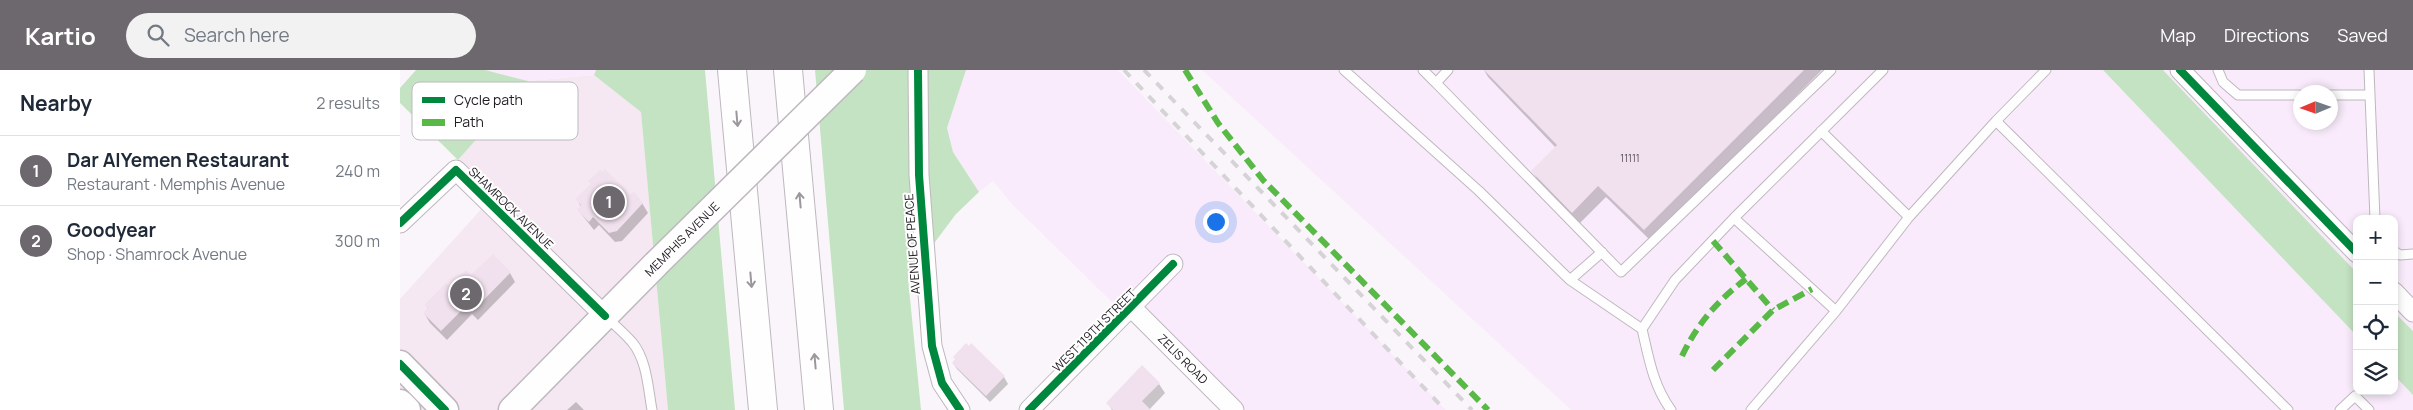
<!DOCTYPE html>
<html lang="en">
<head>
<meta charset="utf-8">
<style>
  :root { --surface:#fff; --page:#f2f2f3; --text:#1f2937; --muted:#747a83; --line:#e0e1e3; --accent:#6d676e }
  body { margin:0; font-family:Manrope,sans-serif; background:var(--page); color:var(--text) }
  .controls { position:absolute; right:15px; bottom:15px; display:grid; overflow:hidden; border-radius:10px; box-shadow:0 2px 8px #0003 }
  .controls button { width:45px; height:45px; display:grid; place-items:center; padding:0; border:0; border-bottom:1px solid var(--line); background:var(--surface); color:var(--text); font:25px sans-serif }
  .compass { position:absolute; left:1893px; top:15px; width:45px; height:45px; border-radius:50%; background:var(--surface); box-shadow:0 2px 8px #0003; rotate:268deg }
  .you { position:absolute; left:815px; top:151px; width:18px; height:18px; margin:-12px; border:4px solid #fff; border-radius:50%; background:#1a73e8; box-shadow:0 0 0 8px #1a73e833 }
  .badge { display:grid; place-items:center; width:32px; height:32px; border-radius:50%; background:var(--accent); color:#fff; font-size:16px; font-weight:700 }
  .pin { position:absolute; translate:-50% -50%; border:2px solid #fff; box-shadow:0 1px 5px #0006 }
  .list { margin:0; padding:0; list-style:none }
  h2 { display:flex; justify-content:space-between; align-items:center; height:65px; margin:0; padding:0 20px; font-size:21px }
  h2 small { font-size:16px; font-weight:400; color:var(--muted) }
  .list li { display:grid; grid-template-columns:32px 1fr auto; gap:15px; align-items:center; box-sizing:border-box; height:70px; padding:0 20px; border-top:1px solid var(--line) }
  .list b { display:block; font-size:19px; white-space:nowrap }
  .list p { margin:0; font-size:16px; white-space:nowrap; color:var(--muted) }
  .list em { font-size:16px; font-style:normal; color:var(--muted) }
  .icon { flex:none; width:28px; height:28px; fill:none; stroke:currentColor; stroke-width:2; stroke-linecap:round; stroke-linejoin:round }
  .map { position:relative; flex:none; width:2013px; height:340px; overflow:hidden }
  header { display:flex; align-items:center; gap:30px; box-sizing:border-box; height:70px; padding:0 25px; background:var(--accent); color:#fff }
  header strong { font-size:24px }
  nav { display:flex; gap:28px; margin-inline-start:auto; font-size:18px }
  .search { width:350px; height:45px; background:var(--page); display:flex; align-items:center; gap:12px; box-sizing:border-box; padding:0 18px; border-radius:28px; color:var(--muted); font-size:19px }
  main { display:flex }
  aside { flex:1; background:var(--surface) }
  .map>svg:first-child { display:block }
</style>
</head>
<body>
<header>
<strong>Kartio</strong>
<div class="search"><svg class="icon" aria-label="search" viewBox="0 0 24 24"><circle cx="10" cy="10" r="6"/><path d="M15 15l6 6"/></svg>Search here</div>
<nav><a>Map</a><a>Directions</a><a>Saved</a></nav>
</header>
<main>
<aside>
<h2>Nearby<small>2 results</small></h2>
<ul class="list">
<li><span class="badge">1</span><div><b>Dar AlYemen Restaurant</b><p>Restaurant · Memphis Avenue</p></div><em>240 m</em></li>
<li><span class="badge">2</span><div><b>Goodyear</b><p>Shop · Shamrock Avenue</p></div><em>300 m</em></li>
</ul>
</aside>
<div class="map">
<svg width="2013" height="340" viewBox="0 0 2013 340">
  <rect width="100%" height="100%" fill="#faf5fa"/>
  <path fill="#f5e8f2" d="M 194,5 L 241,41 L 268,340 L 0,340 L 0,229 L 94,125 L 58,90 L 128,11 Z"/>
  <path fill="#f9ebfb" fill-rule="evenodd" d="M 85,0 L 196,0 L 194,5 L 128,11 Z
    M 566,0 L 718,0 L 1046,340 L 822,340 L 612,134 L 593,111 L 579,122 L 553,82 L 547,58 Z
    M 802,0 L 1703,0 L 1957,266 L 1957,321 L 1994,321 L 1994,305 L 2013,325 L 2013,340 L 1171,340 Z
    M 1763,0 L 2013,0 L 2013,261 L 1994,242 L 1994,149 L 1957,149 L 1957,203 ZM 1900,22 L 1930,22 L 1930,52 L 1900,52 Z"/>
  <path fill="#c4e3c2" d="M 16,0 L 85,0 L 128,11 L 58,90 L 0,33 L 0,18 Z
    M 196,0 L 305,0 L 335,340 L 268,340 L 241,42 L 194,5 Z
    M 415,0 L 566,0 L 547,58 L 553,82 L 579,122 L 556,144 L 508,208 L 521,340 L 444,340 Z
    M 1703,0 L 1763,0 L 1957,203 L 1957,266 Z
    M 1994,242 L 2013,261 L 2013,325 L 1994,305 Z"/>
  <path fill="#0003" d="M 1084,0 L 1422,0 L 1251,171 L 1206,127 L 1179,154 L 1139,113 L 1133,101 L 1156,78 L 1088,7 Z
    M 230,126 L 242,133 L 248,143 L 222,171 L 215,172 L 199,155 L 194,160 L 178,140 L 181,137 L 177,129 Z
    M 110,203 L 115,212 L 78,250 L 72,244 L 47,270 L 30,253 L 24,243 L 28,239 L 26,235 L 49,218 L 71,207 Z
    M 571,275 L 604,307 L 608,314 L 590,332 L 557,299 L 553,293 Z
    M 759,314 L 765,323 L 749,340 L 712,340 L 708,333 Z
    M 176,332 L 184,340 L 167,340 Z"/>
  <path fill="#f1e1ee" d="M 1084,0 L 1404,0 L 1244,160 L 1198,116 L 1172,143 L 1131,101 L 1157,75 Z
    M 205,99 L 230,124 L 234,122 L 243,133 L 217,161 L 209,163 L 193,147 L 189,152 L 177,140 L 181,135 L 175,129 L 191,114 L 188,111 L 200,100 L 202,102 Z
    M 93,184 L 111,202 L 72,242 L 66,236 L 41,261 L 23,243 L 28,238 L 24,235 L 46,213 L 49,216 L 66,200 L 71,205 Z
    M 566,273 L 569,276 L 571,273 L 605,306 L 586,326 L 552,293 L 555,289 L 553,287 Z
    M 742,295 L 760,313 L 742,331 L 751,340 L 713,340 L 706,333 Z"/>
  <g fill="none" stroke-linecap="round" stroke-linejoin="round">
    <defs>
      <path id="lane" d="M 944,0 L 1079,121 L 1170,210 L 1202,182
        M 1023,0 L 1036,13
        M 1048,0 L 1036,13 L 1221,202 L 1431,0
        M 1818,0 L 1823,12 L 1838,25 L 1900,25
        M 1930,25 L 1970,25 L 1969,0
        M 1970,25 L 1975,149
        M 1596,51 L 1888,340
        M 1421,61 L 1509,147 L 1596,51 L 1646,0
        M 1334,148 L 1436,241 L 1509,147
        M 1994,181 L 2000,185 L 2013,184
        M 1170,210 L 1242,259 L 1275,210 L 1334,148 L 1483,0
        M 206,247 C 215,255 224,263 232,272 C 247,290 248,318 252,340
        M 1242,259 C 1249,289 1253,315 1271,340
        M 1351,340 L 1436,241
        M 1940,340 L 1955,326 L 1969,340"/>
      <path id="street" d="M 518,0 L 519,105 L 532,276 L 542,313 L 560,340
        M 1780,0 L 1957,183
        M 0,153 L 56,100 L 205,246
        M 1994,222 L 2013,242
        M 732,238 L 834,340
        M 629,340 L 773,194"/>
      <path id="secondary" d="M 0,294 L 45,340
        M 0,333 L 7,340
        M 112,340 L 256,194"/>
      <path id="highway" d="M 332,0 L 363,340
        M 388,0 L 419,340"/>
    </defs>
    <use href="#lane" stroke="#beb8be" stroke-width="11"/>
    <use href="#street" stroke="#beb8be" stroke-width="21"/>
    <use href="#secondary" stroke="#beb8be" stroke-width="29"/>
    <use href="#highway" stroke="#beb8be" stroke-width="30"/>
    <use href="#lane" stroke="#fefefe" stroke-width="9"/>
    <use href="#street" stroke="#fefefe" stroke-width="19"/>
    <use href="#secondary" stroke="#fefefe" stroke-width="26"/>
    <use href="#highway" stroke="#fefefe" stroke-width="28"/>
    <path stroke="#d5d3d5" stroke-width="4" stroke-dasharray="9 9" stroke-linecap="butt" d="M 724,0 L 1045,340
      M 744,0 L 1072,340"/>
    <defs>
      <path id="secondary-bridge" d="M 256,194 L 453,0"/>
    </defs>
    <use href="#secondary-bridge" stroke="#beb8be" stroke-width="29" stroke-linecap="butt"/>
    <use href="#secondary-bridge" stroke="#fefefe" stroke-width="26"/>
    <path stroke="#58b947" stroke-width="6" stroke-dasharray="12 6" stroke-linecap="butt" d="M 785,0 L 818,53 L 863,110 L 1088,340
      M 1313,171 L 1373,240
      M 1282,286 C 1297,254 1318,230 1346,209
      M 1313,300 L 1373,240 L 1412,219"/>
    <defs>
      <path id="cycleway" d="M 518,0 L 519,105 L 532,276 L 542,313 L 560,340
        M 1780,0 L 1957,183
        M 0,153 L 56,100 L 205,246
        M 0,294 L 45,340
        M 629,340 L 773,194"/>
    </defs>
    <use href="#cycleway" stroke="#fff" stroke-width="11"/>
    <use href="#cycleway" stroke="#00873e" stroke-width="8"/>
  </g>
  <defs><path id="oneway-shaft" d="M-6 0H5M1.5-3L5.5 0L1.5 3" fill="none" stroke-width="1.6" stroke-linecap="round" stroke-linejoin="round" transform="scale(1.25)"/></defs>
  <g stroke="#9b989b">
    <use href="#oneway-shaft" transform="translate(337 49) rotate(85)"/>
    <use href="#oneway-shaft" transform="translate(400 130) rotate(-95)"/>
    <use href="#oneway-shaft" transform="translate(351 210) rotate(85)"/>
    <use href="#oneway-shaft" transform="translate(415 291) rotate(-95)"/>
  </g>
  <g text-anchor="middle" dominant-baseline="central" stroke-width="4" stroke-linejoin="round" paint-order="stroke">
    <g font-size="10" fill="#554c55">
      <text x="1230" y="88">11111</text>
    </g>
    <g font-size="12" fill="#211b22" stroke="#fff">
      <text transform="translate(111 138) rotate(44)">SHAMROCK AVENUE</text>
      <text transform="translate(282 169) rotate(-45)">MEMPHIS AVENUE</text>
      <text transform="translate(512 174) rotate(-94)">AVENUE OF PEACE</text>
      <text transform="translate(694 260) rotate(-45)">WEST 119TH STREET</text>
      <text transform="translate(783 289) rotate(45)">ZELIS ROAD</text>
    </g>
  </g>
  <rect x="12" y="12" width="166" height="58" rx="8" fill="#fff" stroke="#bcbbbd" stroke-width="1"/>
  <rect x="22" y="27" width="23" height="6" fill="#00873e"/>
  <rect x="22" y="49" width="23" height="7" fill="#58b947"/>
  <g font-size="14" fill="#211b22">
    <text x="54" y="35">Cycle path</text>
    <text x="54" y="57">Path</text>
  </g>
</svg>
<div class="controls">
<button>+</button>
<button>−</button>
<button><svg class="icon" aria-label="locate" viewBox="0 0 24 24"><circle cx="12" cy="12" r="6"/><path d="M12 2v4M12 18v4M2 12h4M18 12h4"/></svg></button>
<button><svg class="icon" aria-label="layers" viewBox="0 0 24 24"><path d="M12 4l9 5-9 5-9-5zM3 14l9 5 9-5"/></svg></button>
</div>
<svg class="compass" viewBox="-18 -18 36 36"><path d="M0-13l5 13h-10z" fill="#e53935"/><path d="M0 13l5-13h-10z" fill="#747a83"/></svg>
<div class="you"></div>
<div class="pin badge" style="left:209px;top:132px">1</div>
<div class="pin badge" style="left:66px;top:224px">2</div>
</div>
</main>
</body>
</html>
